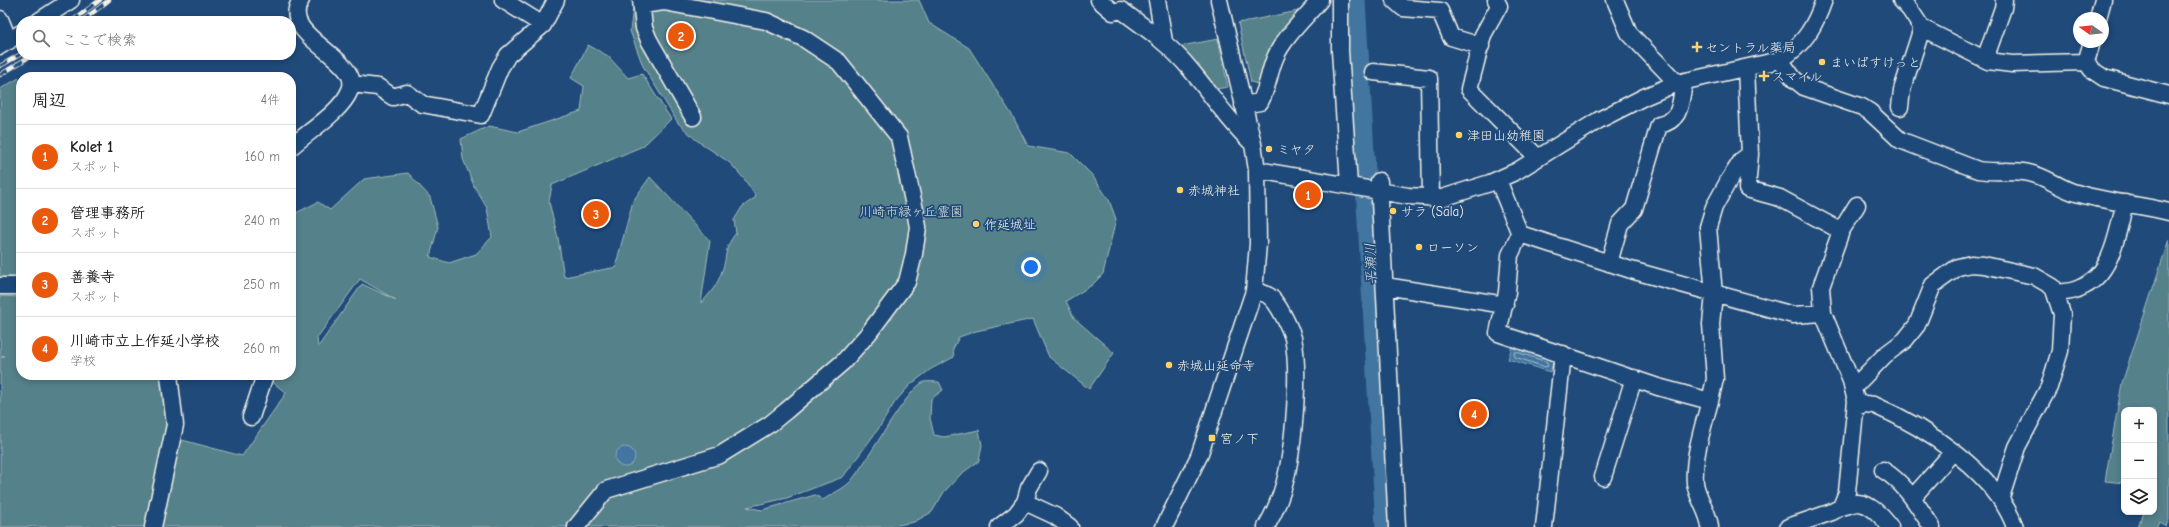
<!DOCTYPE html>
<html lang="ja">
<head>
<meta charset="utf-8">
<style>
  :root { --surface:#fff; --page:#f2f2f2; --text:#222; --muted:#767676; --line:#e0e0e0; --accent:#ea580c }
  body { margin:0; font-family:"Comic Neue","Klee One",sans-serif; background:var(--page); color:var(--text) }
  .controls { position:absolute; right:12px; bottom:12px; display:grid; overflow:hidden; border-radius:8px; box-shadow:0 2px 6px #0003 }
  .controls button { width:36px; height:36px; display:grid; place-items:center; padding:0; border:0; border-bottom:1px solid var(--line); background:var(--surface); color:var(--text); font:20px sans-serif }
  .compass { position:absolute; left:2073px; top:12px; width:36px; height:36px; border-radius:50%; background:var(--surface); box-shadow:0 2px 6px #0003; rotate:285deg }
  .you { position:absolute; left:1031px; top:267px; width:14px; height:14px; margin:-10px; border:3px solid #fff; border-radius:50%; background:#1a73e8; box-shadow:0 0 0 6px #1a73e833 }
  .badge { display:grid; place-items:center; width:26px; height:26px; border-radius:50%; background:var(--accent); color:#fff; font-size:13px; font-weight:700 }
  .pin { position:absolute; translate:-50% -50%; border:2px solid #fff; box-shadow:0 1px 4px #0006 }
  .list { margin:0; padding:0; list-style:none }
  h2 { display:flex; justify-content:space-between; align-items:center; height:52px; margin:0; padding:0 16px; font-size:17px }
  h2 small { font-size:13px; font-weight:400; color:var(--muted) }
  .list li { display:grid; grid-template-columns:26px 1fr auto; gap:12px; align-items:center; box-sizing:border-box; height:64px; padding:0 16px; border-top:1px solid var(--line) }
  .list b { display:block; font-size:15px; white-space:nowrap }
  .list p { margin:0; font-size:13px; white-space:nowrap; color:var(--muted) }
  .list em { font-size:13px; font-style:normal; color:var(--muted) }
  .icon { flex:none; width:22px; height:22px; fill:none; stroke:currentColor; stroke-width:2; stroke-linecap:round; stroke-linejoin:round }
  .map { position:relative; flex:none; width:2169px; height:527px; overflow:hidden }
  .search { position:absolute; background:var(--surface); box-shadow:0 2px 6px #0003; left:16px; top:16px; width:280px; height:44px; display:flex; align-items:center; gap:10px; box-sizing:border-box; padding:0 14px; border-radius:16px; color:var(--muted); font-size:15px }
  .panel { position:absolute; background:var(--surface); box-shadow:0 2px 6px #0003; left:16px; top:72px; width:280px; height:308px; border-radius:16px }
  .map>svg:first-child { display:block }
</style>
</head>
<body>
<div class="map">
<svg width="2169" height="527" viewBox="0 0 2169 527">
  <rect width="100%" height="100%" fill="#1f4a7a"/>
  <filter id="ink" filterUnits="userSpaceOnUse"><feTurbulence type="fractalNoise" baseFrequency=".025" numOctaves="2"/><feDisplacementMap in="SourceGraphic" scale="8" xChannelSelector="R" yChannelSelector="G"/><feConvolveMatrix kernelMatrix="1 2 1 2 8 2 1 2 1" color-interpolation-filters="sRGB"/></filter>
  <g filter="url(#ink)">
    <path fill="#55818a" stroke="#a4b9b9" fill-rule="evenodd" d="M 634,0 L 919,0 L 929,23 L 969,48 L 1012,115 L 1028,146 L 1070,153 L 1092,175 L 1109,200 L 1116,219 L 1103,274 L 1092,285 L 1066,301 L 1074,318 L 1114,353 L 1089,389 L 1049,357 L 1033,319 L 976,331 L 959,337 L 953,349 L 954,357 L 931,369 L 910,385 L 895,402 L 879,428 L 843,477 L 787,498 L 747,507 L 762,510 L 815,495 L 823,500 C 831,494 844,489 851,481 C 866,464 908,387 924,382 C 928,381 935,382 939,382 L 943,390 L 931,399 L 930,418 L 934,435 L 944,437 L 979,430 L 982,445 L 979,461 L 961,474 L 944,492 L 932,512 L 914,522 L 888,527 L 0,527 L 0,357 L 5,356 L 0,355 L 0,296 L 21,297 L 21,375 L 164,375 L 169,427 L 167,436 L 242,456 L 286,393 L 264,375 L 291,375 L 291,246 L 296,213 L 318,202 L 330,210 L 364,179 L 408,173 L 430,197 L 438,227 L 430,257 L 449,263 L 476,254 L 492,237 L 487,208 L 474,186 L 463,159 L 461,139 L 489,126 L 518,132 L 581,111 L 584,86 L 571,78 L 588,45 L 608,56 L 628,78 L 642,74 L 671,119 L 643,146 L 552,185 L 549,202 L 558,238 L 564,277 L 617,267 L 616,264 L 633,201 L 650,177 L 710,241 L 701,303 C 710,294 718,284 722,271 C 728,255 723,249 736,233 L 734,220 L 742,207 L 756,197 L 745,180 L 730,163 L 695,139 L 678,123 L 643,66 L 630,31 ZM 360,279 L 396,300 L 362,284 L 318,347 L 317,338 Z
      M 1303,10 L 1260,85 L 1251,82 L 1238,23 Z
      M 1218,39 L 1228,87 L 1216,89 L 1176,47 Z
      M 19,78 L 21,81 L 21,278 L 0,279 L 0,89 Z
      M 2169,239 L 2169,520 L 2166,526 L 2159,522 L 2156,527 L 2138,527 L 2143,512 L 2154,512 L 2154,410 L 2124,410 L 2124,483 L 2105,481 L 2122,383 Z"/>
    <path fill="#4375a0" stroke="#8aa7bd" d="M 1512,346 L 1554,360 L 1550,372 L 1508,359 Z
      M615 457a10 10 0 1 1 20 0a10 10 0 1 1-20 0Z"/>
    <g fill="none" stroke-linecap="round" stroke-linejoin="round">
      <path stroke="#adbfcb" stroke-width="1" d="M 1517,352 L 1547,362 L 1548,366 L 1545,367 L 1515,357 L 1514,353 Z"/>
      <path stroke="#4375a0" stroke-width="21" d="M 1355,0 L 1386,527"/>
      <defs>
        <path id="minor" d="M 503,0 L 543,25
          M 641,0 L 644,28 L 649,40 L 693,117
          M 1099,0 L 1113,12 L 1121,10 C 1146,28 1170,45 1190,69 C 1212,95 1228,121 1253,144
          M 1157,0 L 1164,41
          M 1340,0 L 1340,51 L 1349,185
          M 1394,0 L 1403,8 L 1440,11 L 1451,37 L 1481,46
          M 1496,0 L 1499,6 L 1483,35 L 1469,89 L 1537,157
          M 1615,0 L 1629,33 L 1677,83
          M 1901,0 L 1910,10 L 1922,28 L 1988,61 L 2012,64 L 2086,62
          M 2098,18 L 2103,0
          M 0,19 L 9,41
          M 39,21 L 71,0
          M 2092,42 L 2086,62 L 2092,70 L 2104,78 L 2169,95
          M 0,46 L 21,33
          M 1985,59 L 2003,8 L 2004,0
          M 1780,60 L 1794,79 L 1804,87 L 1862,107 L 1870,112 L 1900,140 L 1978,170 C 1995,173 2011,169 2029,173 C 2045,176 2058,187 2073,192 C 2104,202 2138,204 2169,212
          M 1373,72 L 1429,78 L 1431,198
          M 352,84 L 378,87 L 393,97 L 407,93 L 422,104 L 481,115 L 500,68 L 508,55 L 543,25 L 556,0
          M 1243,105 L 1260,102 C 1268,88 1269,72 1275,58 C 1283,38 1306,17 1320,0
          M 1900,107 L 1902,90 L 1922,28
          M 291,147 C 308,132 342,111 350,90 C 364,59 276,36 301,0
          M 1750,154 L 1747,189 L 1780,198 L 1841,231 L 1821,287 L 1823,313 L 1851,381 L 1856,401 L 1847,492 L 1841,507 L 1832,512 L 1788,527
          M 1257,170 L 1408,196 L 1442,198 L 1490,183 L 1517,171 L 1599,120 L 1644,97 L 1677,83 L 1780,60 C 1804,45 1815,26 1824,0
          M 1498,180 L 1520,234 L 1631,270 L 1793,315 L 1823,313
          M 1379,181 L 1397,527
          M 1841,231 L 1857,205
          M 1520,234 L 1510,255 L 1507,292 L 1498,333 L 1658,387 L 1710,401 L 1715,379 L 1711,324 L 1714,294 L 1708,227 L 1714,207 L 1729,180 L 1742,160 L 1750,154 L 1746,68
          M 1609,263 L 1620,224 L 1634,209 L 1659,125 C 1684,120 1679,100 1685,81
          M 0,286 L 21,286
          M 1385,286 L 1505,305
          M 1254,291 C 1259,292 1265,293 1269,296 C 1278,302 1290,328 1293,338 C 1300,371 1294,440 1287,473 C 1283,492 1276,510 1266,527
          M 2056,293 C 2064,292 2073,292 2080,288 C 2113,275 2117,232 2125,203
          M 1853,388 L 1885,355 L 1905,340 L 1917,325 L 1933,285 L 1958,267 L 1971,264 L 1984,265 L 2034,276 L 2053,287 L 2062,314 L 2060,351 L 2049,387 L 2017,447 L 2001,497
          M 1710,401 C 1703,427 1693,457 1695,483 C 1697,498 1709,512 1710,527
          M 1856,407 L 1865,404 L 1874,405 C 1925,427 1996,473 2015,527
          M 251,417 L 264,378 L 261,375
          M 1883,470 C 1906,484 1917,505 1932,527
          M 1603,477 L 1634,378
          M 1913,497 L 1953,452
          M 1025,502 L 1055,516 L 1070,527
          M 1841,507 C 1846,506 1851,504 1857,503 C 1869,502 1884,518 1890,527
          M 153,527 L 175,425 L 169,375
          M 576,527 L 606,490 L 720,455 L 770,424 L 786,411 L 843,362 L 868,334 L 907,282 L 914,254 L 918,227 L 915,210 L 899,137 L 839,62 L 803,38 L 766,21 L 664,2 L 642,5
          M 999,527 L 1016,514 L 1025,502 L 1029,488 L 1039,471
          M 1164,527 L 1199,456 L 1254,291 L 1258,244 L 1257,170 L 1253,144 L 1219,0
          M 1544,527 L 1563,354"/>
      </defs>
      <use href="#minor" stroke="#f4f1e8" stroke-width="19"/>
      <use href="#minor" stroke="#1f4a7a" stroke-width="16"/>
      <defs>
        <path id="rail" d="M 72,21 L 100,0
          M 82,21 L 109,0
          M 0,66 L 21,54
          M 0,75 L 32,55"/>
      </defs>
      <use href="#rail" stroke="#f4f1e8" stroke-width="4.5"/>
      <use href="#rail" stroke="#1f4a7a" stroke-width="3" stroke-dasharray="9" stroke-linecap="butt"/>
    </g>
  </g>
  <g fill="#ffd166" stroke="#1f4a7a" stroke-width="1.5">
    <path d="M1695 41h4v4h4v4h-4v4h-4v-4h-4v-4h4z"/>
    <circle cx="1822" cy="62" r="4"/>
    <path d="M1762 70h4v4h4v4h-4v4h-4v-4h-4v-4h4z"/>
    <circle cx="1459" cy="135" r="4"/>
    <circle cx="1269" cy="149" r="4"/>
    <circle cx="1180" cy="190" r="4"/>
    <circle cx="1393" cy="211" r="4"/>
    <circle cx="976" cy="224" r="4"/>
    <circle cx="1419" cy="247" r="4"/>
    <circle cx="1169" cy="365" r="4"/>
    <rect x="1208" y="434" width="8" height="8" rx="2"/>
  </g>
  <g text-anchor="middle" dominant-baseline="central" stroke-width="3.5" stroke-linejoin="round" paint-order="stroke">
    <g font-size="13" fill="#f4f1e8" stroke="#1f4a7a" text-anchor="start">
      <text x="1705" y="47">セントラル薬局</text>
      <text x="1830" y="62">まいばすけっと</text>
      <text x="1772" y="76">スマイル</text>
      <text x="1467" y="135">津田山幼稚園</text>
      <text x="1277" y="149">ミヤタ</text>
      <text x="1188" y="190">赤城神社</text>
      <text x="1401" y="211">サラ (Sala)</text>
      <text x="984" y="224">作延城址</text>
      <text x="1427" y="247">ローソン</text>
      <text x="1177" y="365">赤城山延命寺</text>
      <text x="1220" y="438">宮ノ下</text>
    </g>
    <g font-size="13" fill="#dce0da" stroke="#1f4a7a">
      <text x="911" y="211">川崎市緑ヶ丘霊園</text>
    </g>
    <g font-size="14" font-style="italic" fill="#d9dedd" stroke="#1f4a7a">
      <text transform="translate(1371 264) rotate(-93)">平瀬川</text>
    </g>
  </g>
</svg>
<div class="controls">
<button>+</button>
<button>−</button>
<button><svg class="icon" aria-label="layers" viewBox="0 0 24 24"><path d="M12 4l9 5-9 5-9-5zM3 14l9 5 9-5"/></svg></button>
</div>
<svg class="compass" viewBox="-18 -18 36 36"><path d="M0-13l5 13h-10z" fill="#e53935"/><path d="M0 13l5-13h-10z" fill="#767676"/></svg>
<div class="you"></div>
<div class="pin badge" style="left:1308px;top:195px">1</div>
<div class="pin badge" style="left:681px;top:36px">2</div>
<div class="pin badge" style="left:596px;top:214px">3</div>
<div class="pin badge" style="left:1474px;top:414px">4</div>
<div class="search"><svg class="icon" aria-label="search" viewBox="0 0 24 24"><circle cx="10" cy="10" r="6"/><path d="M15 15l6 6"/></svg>ここで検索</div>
<section class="panel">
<h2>周辺<small>4件</small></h2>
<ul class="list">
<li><span class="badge">1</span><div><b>Kolet 1</b><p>スポット</p></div><em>160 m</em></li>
<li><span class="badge">2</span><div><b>管理事務所</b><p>スポット</p></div><em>240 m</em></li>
<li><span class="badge">3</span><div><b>善養寺</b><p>スポット</p></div><em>250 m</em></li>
<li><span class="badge">4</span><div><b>川崎市立上作延小学校</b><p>学校</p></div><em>260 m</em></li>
</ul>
</section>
</div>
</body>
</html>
